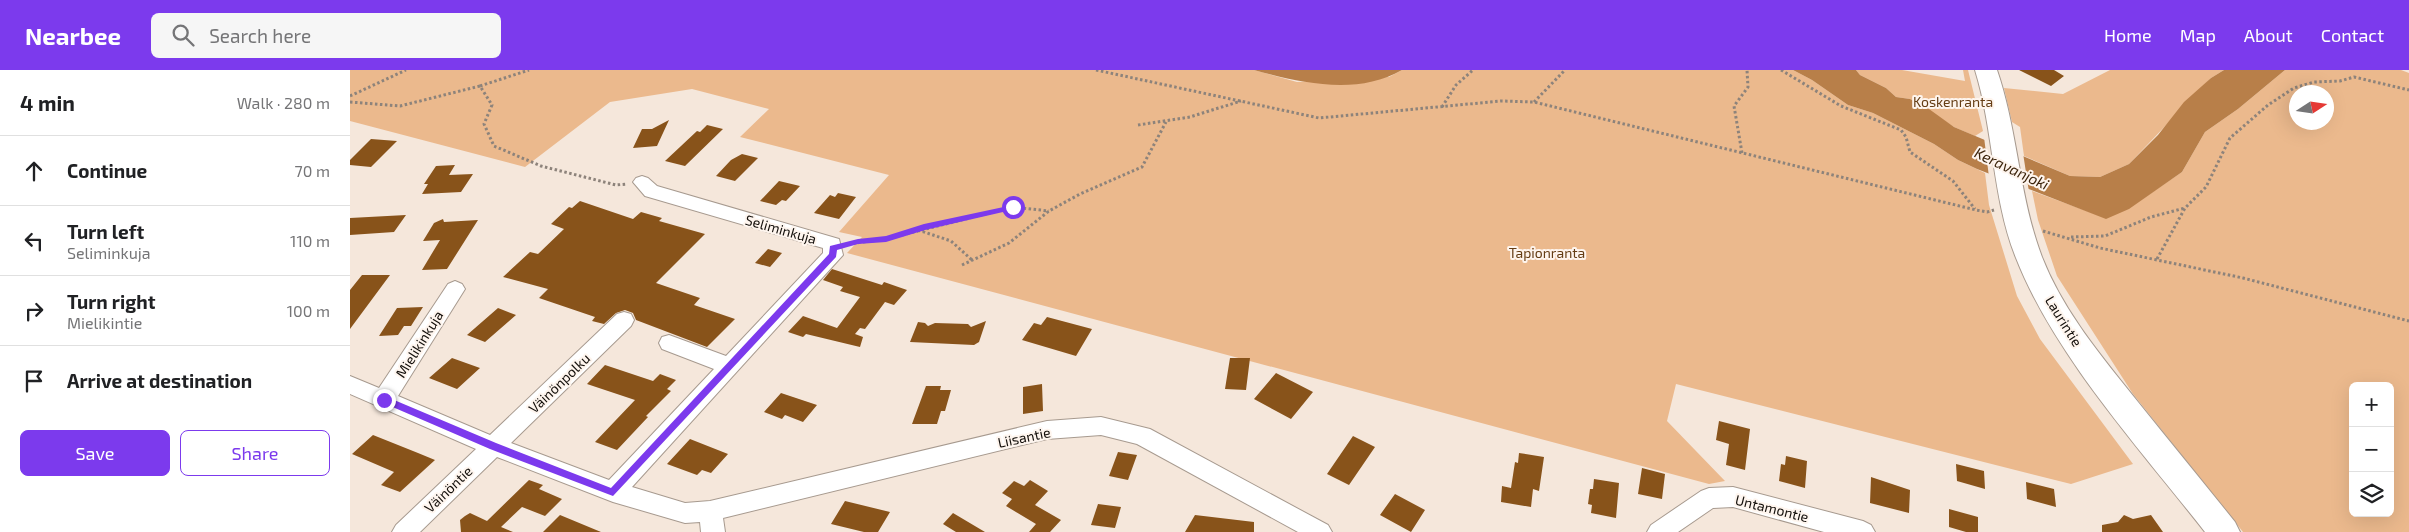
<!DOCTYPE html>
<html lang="en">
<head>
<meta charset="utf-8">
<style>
  :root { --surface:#fff; --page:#f6f6f6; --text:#202124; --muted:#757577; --line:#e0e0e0; --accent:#7c3aed }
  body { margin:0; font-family:"Exo 2",sans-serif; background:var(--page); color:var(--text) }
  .controls { position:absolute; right:15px; bottom:15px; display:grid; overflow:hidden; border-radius:8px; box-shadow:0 5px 20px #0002 }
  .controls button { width:45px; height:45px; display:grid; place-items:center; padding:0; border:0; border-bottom:1px solid var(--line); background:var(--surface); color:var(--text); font:25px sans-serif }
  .compass { position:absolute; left:1939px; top:15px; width:45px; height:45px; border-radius:50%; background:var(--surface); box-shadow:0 5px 20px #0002; rotate:78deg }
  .stop { position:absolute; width:15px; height:15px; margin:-11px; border:4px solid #7c3aed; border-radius:50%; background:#fff }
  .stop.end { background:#7c3aed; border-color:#fff; box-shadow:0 1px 5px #0008 }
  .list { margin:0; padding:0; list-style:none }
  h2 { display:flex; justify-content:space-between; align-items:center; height:65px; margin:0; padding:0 20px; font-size:21px }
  h2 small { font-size:16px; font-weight:400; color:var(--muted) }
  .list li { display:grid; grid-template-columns:32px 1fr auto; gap:15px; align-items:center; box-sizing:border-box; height:70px; padding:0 20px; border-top:1px solid var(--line) }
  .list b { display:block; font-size:19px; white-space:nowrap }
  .list p { margin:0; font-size:16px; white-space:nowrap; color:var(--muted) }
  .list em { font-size:16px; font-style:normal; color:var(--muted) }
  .actions { display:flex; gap:10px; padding:15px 20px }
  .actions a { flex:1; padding:11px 0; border:1px solid var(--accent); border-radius:8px; text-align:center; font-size:18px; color:var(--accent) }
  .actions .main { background:var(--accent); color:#fff }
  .icon { flex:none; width:28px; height:28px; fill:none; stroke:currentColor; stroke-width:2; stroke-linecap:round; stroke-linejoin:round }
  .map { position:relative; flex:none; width:2059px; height:462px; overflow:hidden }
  header { display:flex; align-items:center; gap:30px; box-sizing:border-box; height:70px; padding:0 25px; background:var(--accent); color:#fff }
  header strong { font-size:24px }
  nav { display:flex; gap:28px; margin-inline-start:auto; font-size:18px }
  .search { width:350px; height:45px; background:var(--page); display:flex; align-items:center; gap:12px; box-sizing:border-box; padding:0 18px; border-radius:8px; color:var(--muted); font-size:19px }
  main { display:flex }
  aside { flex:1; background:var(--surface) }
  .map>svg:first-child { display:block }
</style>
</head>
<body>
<header>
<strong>Nearbee</strong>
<div class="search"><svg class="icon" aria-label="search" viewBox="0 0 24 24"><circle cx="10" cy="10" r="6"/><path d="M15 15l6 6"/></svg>Search here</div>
<nav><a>Home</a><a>Map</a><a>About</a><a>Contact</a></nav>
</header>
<main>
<aside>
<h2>4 min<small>Walk · 280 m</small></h2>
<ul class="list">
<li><svg class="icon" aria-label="ahead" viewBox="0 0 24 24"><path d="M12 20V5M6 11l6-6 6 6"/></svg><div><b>Continue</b></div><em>70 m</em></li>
<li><svg class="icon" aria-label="left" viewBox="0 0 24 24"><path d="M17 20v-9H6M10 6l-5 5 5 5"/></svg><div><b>Turn left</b><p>Seliminkuja</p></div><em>110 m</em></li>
<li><svg class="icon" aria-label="right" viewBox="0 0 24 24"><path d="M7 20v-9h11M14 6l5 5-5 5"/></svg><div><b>Turn right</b><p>Mielikintie</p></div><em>100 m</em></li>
<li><svg class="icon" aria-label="arrive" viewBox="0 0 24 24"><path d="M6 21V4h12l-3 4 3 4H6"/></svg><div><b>Arrive at destination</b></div></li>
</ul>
<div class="actions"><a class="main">Save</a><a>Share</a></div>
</aside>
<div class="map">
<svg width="2059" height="462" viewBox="0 0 2059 462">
  <rect width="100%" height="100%" fill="#f5e7db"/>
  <path fill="#ebb98d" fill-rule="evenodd" d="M 0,0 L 904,0 L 947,12 L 1039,7 L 1052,0 L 1443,0 L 1462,10 L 1498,35 L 1523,43 L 1584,74 L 1608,90 L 1635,103 L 1639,135 L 1667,226 L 1690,269 L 1783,394 L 1721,414 L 1326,314 L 1317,351 L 1375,411 L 1359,414 L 497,183 L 512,167 L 489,162 L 539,105 L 390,67 L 419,39 L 342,19 L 260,32 L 175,97 L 0,51 Z
    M 1506,0 L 1552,0 L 1615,11 L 1613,0 L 1618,0 L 1633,61 L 1625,66 L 1604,57 L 1560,29 L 1546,27 L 1536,18 L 1510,5 Z
    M 1760,0 L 1874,0 L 1861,8 L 1779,94 L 1750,107 L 1720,106 L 1674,86 L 1670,57 L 1662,52 L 1654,18 L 1713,24 Z
    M 1935,0 L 2051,0 L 2059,3 L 2059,462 L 1893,462 L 1783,324 L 1707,206 L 1688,150 L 1682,121 L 1756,148 L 1779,138 L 1832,102 L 1855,62 L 1888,39 ZM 1946,22 L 1976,22 L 1976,52 L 1946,52 ZM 2003,316 L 2040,316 L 2040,443 L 2003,443 Z"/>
  <path fill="#b87f49" d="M 904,0 L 1052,0 C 1007,26 951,13 904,0 Z
    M 1443,0 L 1506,0 L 1510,5 L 1536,18 L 1546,27 L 1560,29 L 1579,39 L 1604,57 L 1720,106 L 1750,107 L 1779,94 L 1808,65 L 1834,32 L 1861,8 L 1874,0 L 1935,0 L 1888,39 L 1855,62 L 1832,102 L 1779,139 L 1756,149 L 1627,99 L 1608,90 L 1584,74 L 1523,43 L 1498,35 L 1462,10 Z"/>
  <path fill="#f5e7db" d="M 1634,67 L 1673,83 L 1679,122 L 1639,107 Z"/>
  <path fill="#88531a" d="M 1669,0 L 1704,0 L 1714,6 L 1701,16 Z
    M 319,50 L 307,76 L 283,78 L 292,59 L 302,59 Z
    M 357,55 L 373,59 L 335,96 L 315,91 L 347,61 L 350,62 Z
    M 21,69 L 47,71 L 21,97 L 0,95 L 0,90 Z
    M 392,84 L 408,88 L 385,111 L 366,106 L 381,90 Z
    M 105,95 L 99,105 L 123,104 L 111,122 L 72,124 L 78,114 L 74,114 L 86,96 Z
    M 429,111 L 450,116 L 436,131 L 432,130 L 426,135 L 410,131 Z
    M 488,123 L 506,127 L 489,149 L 464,143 L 480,125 L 485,127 Z
    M 230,131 L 283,149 L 291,142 L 312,148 L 309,151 L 355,164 L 306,213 L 350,228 L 344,235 L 385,249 L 357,277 L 286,250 L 283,243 L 275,240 L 266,243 L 254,254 L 242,251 L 245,247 L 189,228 L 198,219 L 153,207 L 180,182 L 188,184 L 214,159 L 201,154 L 219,137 L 222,138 Z
    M 56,145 L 44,162 L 0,165 L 0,148 Z
    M 93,149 L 94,152 L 128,150 L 97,199 L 72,200 L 90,170 L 73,171 L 84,153 Z
    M 418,179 L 432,183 L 420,197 L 405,193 Z
    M 482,199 L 532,215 L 534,212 L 557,220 L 544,235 L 535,232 L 515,259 L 510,258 L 505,264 L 513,267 L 510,277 L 456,264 L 453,267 L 438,262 L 453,246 L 487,258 L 510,227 L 490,221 L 493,217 L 473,210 Z
    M 12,205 L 40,205 L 0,259 L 0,220 Z
    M 73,237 L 61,256 L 54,256 L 48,265 L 29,266 L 47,238 Z
    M 148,238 L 166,245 L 135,272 L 117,265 Z
    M 697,247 L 742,259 L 726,286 L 672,270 L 684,253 L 691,255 Z
    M 636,251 L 629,272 L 624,275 L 560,272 L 568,252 L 575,253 L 578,256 L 585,253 L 618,254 L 621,257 Z
    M 102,288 L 130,298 L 107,319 L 79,308 Z
    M 880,288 L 900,288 L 896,320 L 875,319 Z
    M 255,295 L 303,311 L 310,304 L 326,310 L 317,319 L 321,321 L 296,346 L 298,347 L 267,380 L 245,372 L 285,330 L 237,314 Z
    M 926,303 L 963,322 L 941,349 L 904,329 Z
    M 692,314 L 693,341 L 673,344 L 673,317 Z
    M 576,316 L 591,316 L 590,320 L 601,320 L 595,341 L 591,341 L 587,354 L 562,354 Z
    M 431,323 L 467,335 L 453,352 L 435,345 L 432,349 L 414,342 Z
    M 1369,351 L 1400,359 L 1395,400 L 1376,395 L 1379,374 L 1366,370 Z
    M 23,365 L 68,383 L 85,390 L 50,422 L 31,415 L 44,402 L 2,384 Z
    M 1003,366 L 1025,377 L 999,415 L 977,404 Z
    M 340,369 L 378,384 L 361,403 L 352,400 L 347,405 L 317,394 Z
    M 768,382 L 787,385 L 778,410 L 759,406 Z
    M 1169,383 L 1194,387 L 1189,421 L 1183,419 L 1181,437 L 1151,432 L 1152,416 L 1161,418 L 1165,392 L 1168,393 Z
    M 1436,386 L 1457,391 L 1455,418 L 1429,411 L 1431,394 L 1435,395 Z
    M 1606,394 L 1634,401 L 1635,419 L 1607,411 Z
    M 1292,398 L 1315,404 L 1312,429 L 1288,424 Z
    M 1521,407 L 1560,420 L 1559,443 L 1520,433 Z
    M 1244,409 L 1269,413 L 1266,448 L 1241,443 L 1242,435 L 1238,434 L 1240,419 L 1243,419 Z
    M 179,410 L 193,415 L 189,419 L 212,429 L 195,446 L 172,437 L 151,457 L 163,462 L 111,462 L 110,450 L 115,446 L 120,443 L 137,451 Z
    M 680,410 L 698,421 L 685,435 L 711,450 L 700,462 L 679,462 L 686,454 L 656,436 L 662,429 L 652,423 L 664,411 L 674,416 Z
    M 1676,412 L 1704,419 L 1706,437 L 1677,429 Z
    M 1045,424 L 1075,440 L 1061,462 L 1030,445 Z
    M 495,431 L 540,442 L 528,462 L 514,462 L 481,454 Z
    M 748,434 L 771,437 L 765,458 L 741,455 Z
    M 1599,439 L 1628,447 L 1628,462 L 1616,462 L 1599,457 Z
    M 603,443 L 635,462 L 606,462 L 593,454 Z
    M 210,445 L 251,462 L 193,462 Z
    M 845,445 L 904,452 L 904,462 L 835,462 Z
    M 1774,445 L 1783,449 L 1801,445 L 1813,462 L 1752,462 L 1752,455 L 1768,452 Z"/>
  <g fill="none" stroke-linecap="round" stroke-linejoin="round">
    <defs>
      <path id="street" d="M 292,106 L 298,108 L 307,116 L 489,169 L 493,185 L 282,417 L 335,433 L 360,431 L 697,351 L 751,347 L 800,359 L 978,455 L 982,462 L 948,462 L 787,374 L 751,365 L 697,369 L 373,448 L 375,462 L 351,462 L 350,452 L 335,453 L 263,432 L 147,387 L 70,462 L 42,462 L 46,455 L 126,379 L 0,324 L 0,306 L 29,318 L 98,214 L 105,211 L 112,214 L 115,219 L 48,326 L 140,365 L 267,244 L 274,242 L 281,244 L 284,250 L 281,256 L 161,373 L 259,410 L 364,299 L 312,279 L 309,273 L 312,267 L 319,265 L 376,286 L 473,183 L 473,178 L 295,126 L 283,112 L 286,108 Z
        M 1383,417 L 1513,451 L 1521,455 L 1525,462 L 1474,462 L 1383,437 L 1363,438 L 1328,462 L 1297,462 L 1301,455 L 1351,421 L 1359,418 Z"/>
      <path id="secondary" d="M 1625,0 L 1647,0 C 1668,61 1669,127 1692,187 C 1713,241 1752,287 1788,332 C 1820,372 1853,412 1885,452 L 1890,462 L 1855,462 C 1791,380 1704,285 1666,188 C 1642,128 1644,61 1625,0 Z"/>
    </defs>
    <use href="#street" stroke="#a79a8f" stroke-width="2"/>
    <use href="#secondary" stroke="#a79a8f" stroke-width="2"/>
    <path stroke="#8d837b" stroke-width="3" stroke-dasharray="2.5 2.5" stroke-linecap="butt" d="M 746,0 L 969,48 L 1151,31 L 1184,32 L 1626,140 L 1637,142 L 1644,140
      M 1431,0 L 1491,36 L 1551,60 L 1556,67 L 1560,82 L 1603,111 L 1625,139
      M 130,16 L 179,0
      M 0,26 L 56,0
      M 0,32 L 50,36 L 130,16 L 142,35 L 134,54 L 144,76 L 191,96 L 266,115 L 277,114
      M 1184,32 L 1215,0
      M 1092,37 L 1106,15 L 1123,0
      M 788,55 L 840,47 L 891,31
      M 1392,83 L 1384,36 L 1398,17 L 1397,0
      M 568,160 L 601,171 L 622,190
      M 1693,161 L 1750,178 L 1893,208 L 2059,251
      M 1721,167 L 1755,166 L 1801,147 L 1835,138
      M 498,174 L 536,169 L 663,137 L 699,141
      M 1807,189 L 1835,138 L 1856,117 L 1880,68 L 1918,35 L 1944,18 L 1964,12 L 1990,11 L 2004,7 L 2059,20
      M 612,195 L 659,173 L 699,141 L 730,124 L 792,97 L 816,52"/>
    <use href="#street" fill="#fff" fill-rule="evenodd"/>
    <use href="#secondary" fill="#fff" fill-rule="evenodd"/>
  </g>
  <path fill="#7c3aed" d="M 663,135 L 667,137 L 666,139 L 575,160 L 536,172 L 508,174 L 487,180 L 486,187 L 263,426 L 140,379 L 31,332 L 30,330 L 31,327 L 37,327 L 146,373 L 261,418 L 479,184 L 480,176 L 508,169 L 536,166 L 574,154 Z"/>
  <g text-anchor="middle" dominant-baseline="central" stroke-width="4" stroke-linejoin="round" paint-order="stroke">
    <g font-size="14" fill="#653d14" stroke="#fef5ee">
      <text x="1603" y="31">Koskenranta</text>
      <text x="1197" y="182">Tapionranta</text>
    </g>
    <g font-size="14" fill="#120e0a" stroke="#fef5ee">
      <text transform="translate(431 159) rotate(16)">Seliminkuja</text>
      <text transform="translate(1714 251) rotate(58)">Laurintie</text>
      <text transform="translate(69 274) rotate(-58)">Mielikinkuja</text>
      <text transform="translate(209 313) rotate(-44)">Väinönpolku</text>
      <text transform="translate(674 367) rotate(-12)">Liisantie</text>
      <text transform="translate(98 419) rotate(-44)">Väinöntie</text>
      <text transform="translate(1422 438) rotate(14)">Untamontie</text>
    </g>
    <g font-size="15" font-style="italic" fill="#3d250d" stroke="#fef5ee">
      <text transform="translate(1662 98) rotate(25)">Keravanjoki</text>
    </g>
  </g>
</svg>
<div class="controls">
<button>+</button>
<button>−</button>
<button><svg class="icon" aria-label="layers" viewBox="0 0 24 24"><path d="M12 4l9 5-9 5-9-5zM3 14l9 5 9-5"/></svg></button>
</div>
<svg class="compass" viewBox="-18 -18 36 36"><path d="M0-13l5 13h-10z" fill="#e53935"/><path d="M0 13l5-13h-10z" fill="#757577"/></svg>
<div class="stop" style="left:663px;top:137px"></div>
<div class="stop end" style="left:34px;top:330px"></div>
</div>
</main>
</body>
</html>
